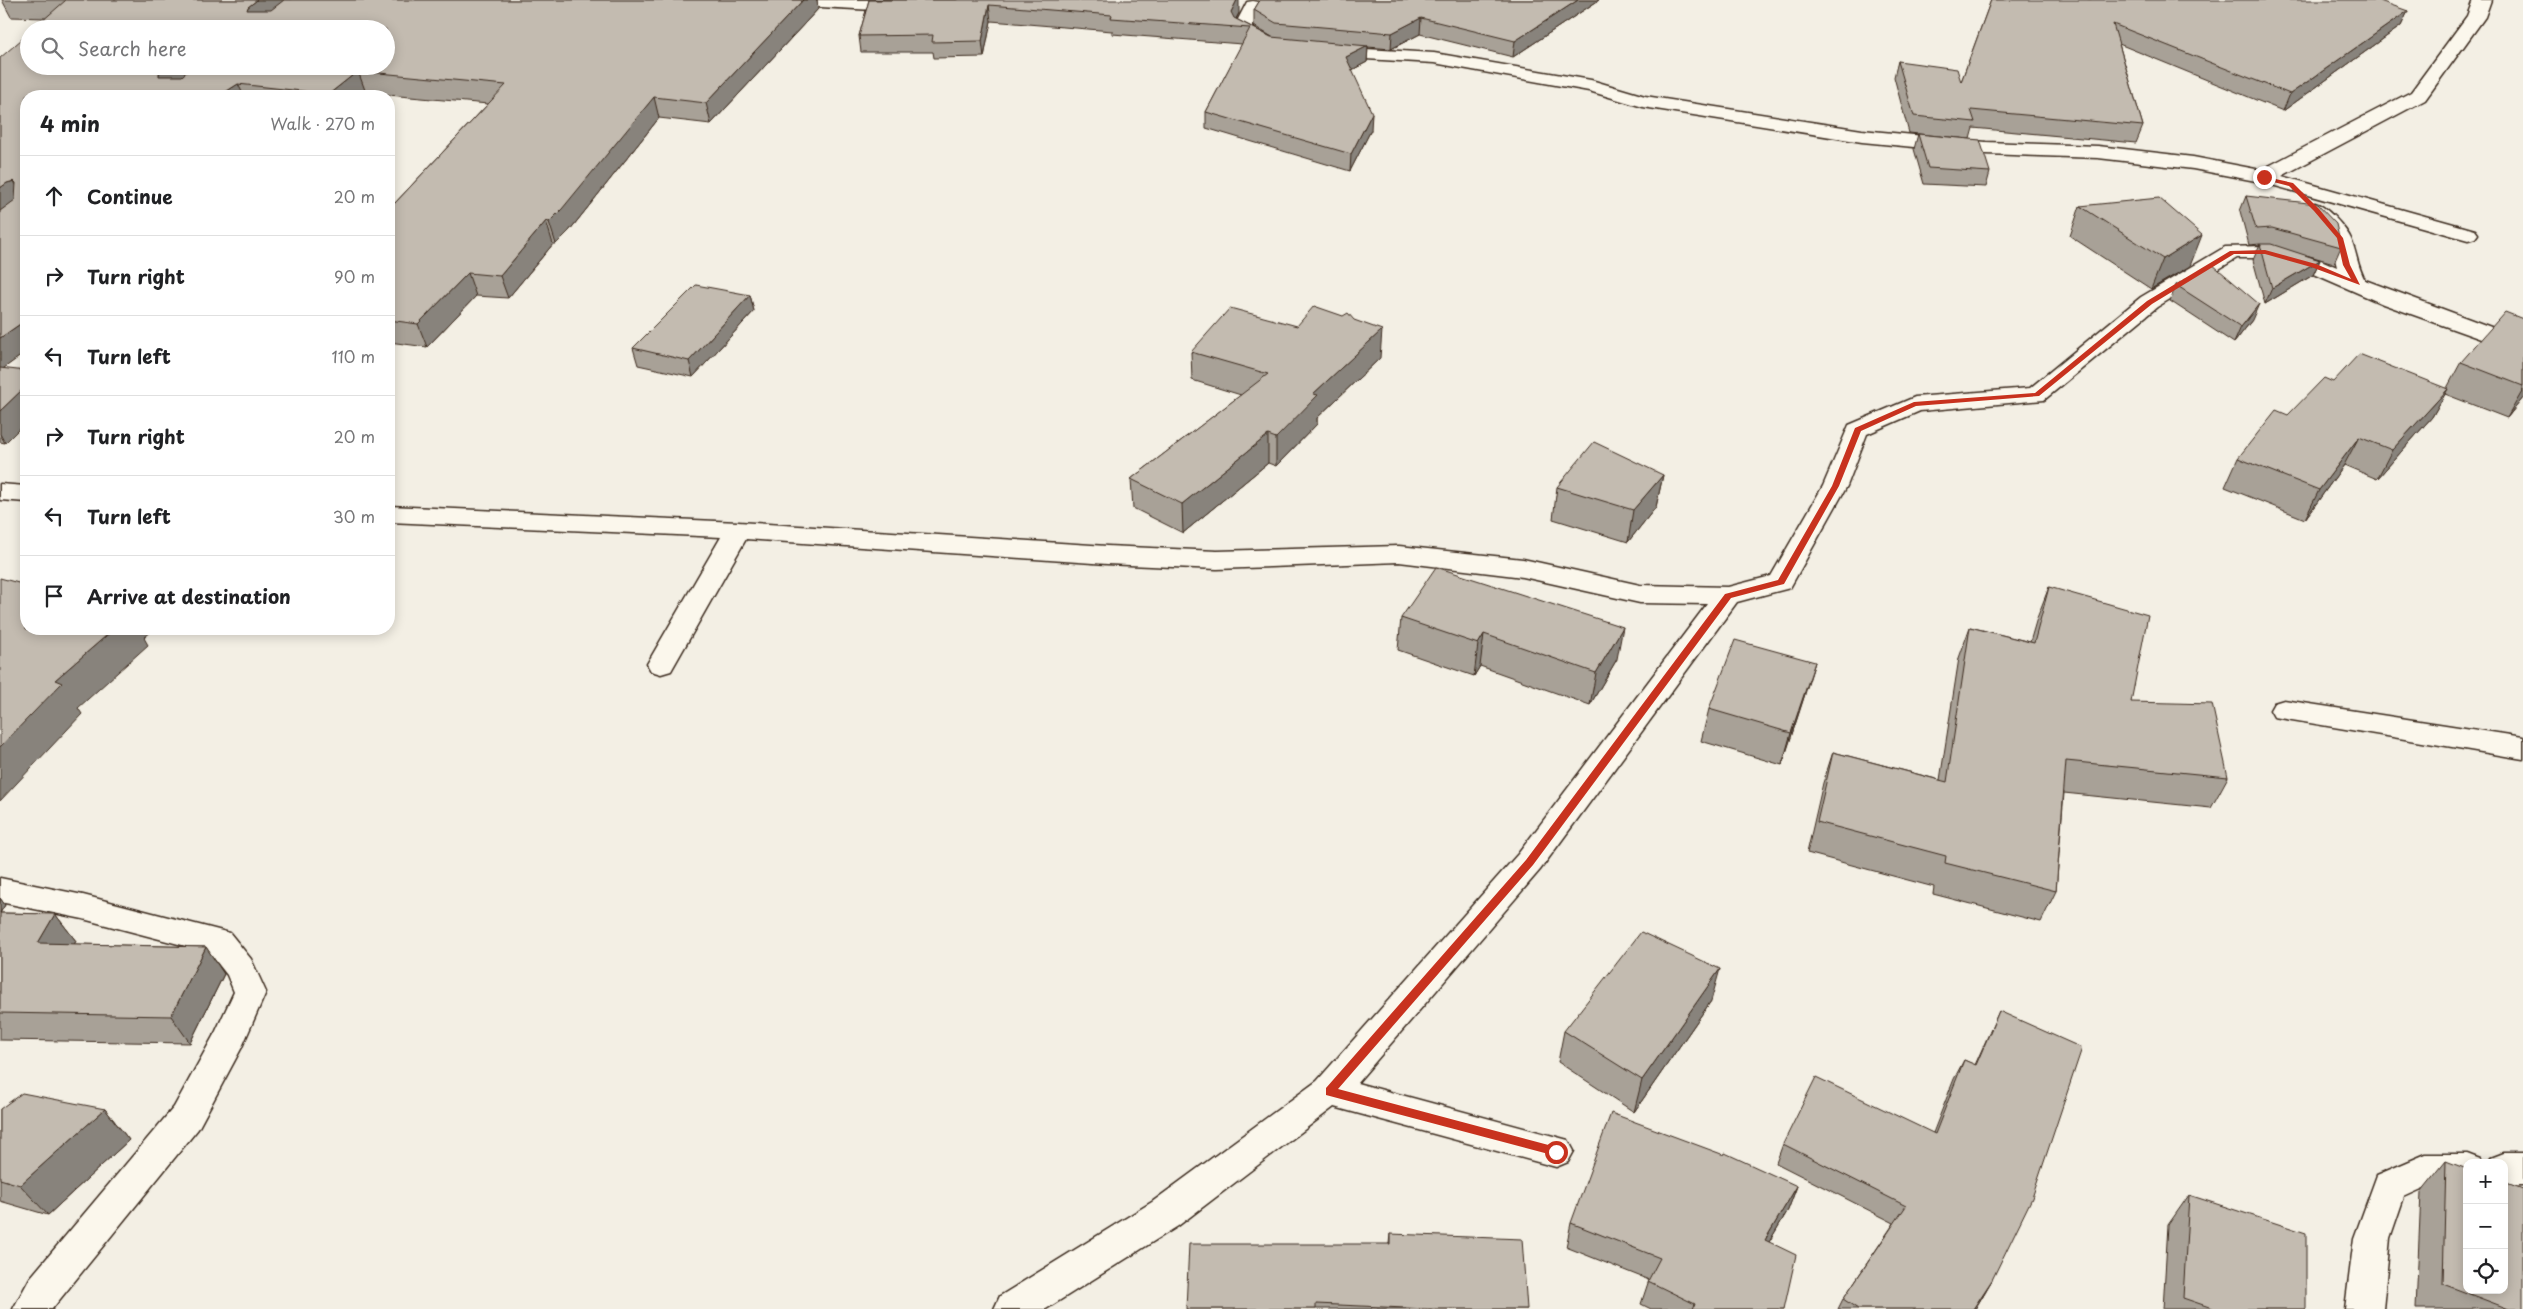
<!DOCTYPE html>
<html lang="en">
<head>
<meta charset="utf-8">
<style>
  :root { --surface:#fff; --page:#f6f6f6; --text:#202124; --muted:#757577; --line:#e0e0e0 }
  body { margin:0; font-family:"Playpen Sans",sans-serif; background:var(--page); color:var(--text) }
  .controls { position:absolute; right:15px; bottom:15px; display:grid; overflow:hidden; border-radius:10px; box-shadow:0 2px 12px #0003 }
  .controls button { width:45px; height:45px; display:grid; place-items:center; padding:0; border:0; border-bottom:1px solid var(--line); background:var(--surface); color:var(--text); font:25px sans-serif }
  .stop { position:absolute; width:15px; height:15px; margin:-11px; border:4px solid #c8321e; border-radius:50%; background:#fff }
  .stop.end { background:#c8321e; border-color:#fff; box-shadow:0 1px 5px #0008 }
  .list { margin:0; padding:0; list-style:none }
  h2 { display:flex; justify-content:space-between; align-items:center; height:65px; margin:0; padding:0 20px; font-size:21px }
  h2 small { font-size:16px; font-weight:400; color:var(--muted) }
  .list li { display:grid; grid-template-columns:32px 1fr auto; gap:15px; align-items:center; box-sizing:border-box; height:80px; padding:0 20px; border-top:1px solid var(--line) }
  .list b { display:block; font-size:19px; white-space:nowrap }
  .list em { font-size:16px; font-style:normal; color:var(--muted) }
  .icon { flex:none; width:28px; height:28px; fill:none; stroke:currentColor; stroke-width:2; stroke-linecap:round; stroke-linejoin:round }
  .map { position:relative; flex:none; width:2523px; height:1309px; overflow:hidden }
  .search { position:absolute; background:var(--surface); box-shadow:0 2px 12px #0003; left:20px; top:20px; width:375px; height:55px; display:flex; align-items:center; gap:12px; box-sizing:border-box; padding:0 18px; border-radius:28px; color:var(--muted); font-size:19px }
  .panel { position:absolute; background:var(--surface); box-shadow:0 2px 12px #0003; left:20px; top:90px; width:375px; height:545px; border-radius:20px }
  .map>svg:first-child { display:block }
</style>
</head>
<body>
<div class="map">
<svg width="2523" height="1309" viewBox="0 0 2523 1309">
  <rect width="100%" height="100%" fill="#f3efe4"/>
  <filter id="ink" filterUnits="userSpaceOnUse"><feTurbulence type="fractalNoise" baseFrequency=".02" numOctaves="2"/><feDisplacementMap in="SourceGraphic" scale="10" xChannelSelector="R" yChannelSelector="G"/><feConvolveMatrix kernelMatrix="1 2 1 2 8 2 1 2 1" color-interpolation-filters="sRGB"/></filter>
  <g filter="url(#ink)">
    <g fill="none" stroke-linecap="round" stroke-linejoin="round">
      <defs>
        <path id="street" d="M 779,0 L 956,0 L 953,4 C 905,16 838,7 788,5 L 782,4 Z
          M 2473,0 L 2491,0 L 2485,17 L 2425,100 L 2282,176 L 2475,230 L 2478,234 L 2475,238 L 2468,240 L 2261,182 L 2193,169 L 2098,158 L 1986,154 L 1862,142 L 1643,107 L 1589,91 L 1434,63 L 1331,57 L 1325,56 L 1322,52 L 1325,48 L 1331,47 L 1434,53 L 1591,80 L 1645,96 L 1862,130 L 1986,142 L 2098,146 L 2193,157 L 2261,170 L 2411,92 L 2467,16 Z
          M 1253,1 L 1259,2 L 1262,6 L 1252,27 L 1277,44 L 1274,48 L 1262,48 L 1233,29 L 1247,2 Z
          M 2315,203 C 2325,205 2347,229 2351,239 C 2357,254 2357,265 2365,280 L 2523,339 L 2523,354 L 2383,304 L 2305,270 L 2264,258 L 2237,258 L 2157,307 L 2044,400 L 1920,411 L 1867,434 L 1847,486 L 1790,588 L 1737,602 L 1540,870 L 1357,1083 L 1568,1140 L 1574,1151 L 1568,1162 L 1556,1167 L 1334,1107 L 1178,1226 L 1046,1309 L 994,1309 L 1000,1296 L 1152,1202 L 1317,1081 L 1518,854 L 1707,604 L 1640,603 L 1523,577 L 1399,562 L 1217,569 L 1107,564 L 746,539 L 671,671 L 661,674 L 651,671 L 647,664 L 721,537 L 389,522 L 389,506 L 738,522 L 1107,546 L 1217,551 L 1399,546 L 1523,559 L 1640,585 L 1728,587 L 1771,576 L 1823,486 L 1849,425 L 1915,397 L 2030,388 L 2141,297 L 2225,247 L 2265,246 L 2321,260 L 2337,267 L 2330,239 L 2305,209 L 2308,205 Z
          M 0,484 L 26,486 L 26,502 L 0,500 Z
          M 2284,700 L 2523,737 L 2523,759 L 2274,717 L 2270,710 L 2274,703 Z
          M 0,878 L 83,895 L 230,933 L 251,959 L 266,992 L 242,1047 L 198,1129 L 52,1309 L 13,1309 L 30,1278 L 174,1107 L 216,1031 L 234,992 L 227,975 L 209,952 L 83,919 L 0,902 Z
          M 2504,1153 L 2523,1153 L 2523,1185 L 2504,1185 L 2504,1163 L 2489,1163 L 2491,1158 Z
          M 2426,1154 L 2467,1154 L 2480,1159 L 2481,1163 L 2467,1163 L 2467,1186 L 2428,1186 L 2404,1197 L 2390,1238 L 2383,1309 L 2345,1309 L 2354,1238 L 2377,1175 Z"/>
      </defs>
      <use href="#street" stroke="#3b2a1e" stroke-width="3"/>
      <use href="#street" fill="#fbf7ec" fill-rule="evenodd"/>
    </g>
    <path fill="#a8a197" stroke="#3b2a1e" d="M 2,0 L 817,0 L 818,9 L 711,124 L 659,118 L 569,231 L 556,244 L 553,244 L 508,298 L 476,296 L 427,347 L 389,342 L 389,202 L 395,203 L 488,104 L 366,93 L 362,96 L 26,96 L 26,352 L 3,368 L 5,443 L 0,442 L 0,58 L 29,66 L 386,66 L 46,18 L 11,17 Z
      M 869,0 L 1239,13 L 1236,19 L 1272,37 L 1254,26 L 1254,10 L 1260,0 L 1599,0 L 1513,57 L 1420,34 L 1391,49 L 1368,47 L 1367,62 L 1352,70 L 1371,130 L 1350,171 L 1206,128 L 1206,112 L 1242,44 L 1112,34 L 1112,31 L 991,21 L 984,57 L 934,58 L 933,52 L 861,52 L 859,36 Z
      M 1991,0 L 2408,11 L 2401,26 L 2283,111 L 2119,44 L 2143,126 L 2136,143 L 1973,128 L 1970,139 L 1909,133 L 1894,77 L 1898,61 L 1961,82 Z
      M 1918,134 L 1990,172 L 1986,187 L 1924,184 L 1914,149 Z
      M 2246,196 L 2341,247 L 2334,263 L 2306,255 L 2320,260 L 2313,275 L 2265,304 L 2253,260 L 2260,244 L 2249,245 L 2240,211 Z
      M 2080,206 L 2190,266 L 2151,289 L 2070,236 Z
      M 2176,285 L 2252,320 L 2234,343 L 2170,301 Z
      M 750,295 L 754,311 L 693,377 L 638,365 L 633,348 Z
      M 2523,319 L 2523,398 L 2507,418 L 2445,394 L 2432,417 L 2377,479 L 2344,465 L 2305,519 L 2225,487 L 2238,458 L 2288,415 L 2447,388 L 2461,362 Z
      M 1191,352 L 1380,358 L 1317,418 L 1317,424 L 1276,466 L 1268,463 L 1183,533 L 1133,508 L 1131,479 L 1241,395 L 1192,380 Z
      M 1663,475 L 1656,507 L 1628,542 L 1553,519 L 1557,487 Z
      M 2049,587 L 2131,702 L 2228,777 L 2211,808 L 2064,793 L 2056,891 L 2041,922 L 1933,894 L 1934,887 L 1807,853 L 1823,783 L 1833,752 L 1940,780 L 1959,658 L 1970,627 L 2030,642 L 2037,618 Z
      M 1401,618 L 1617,659 L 1590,705 L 1480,666 L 1474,676 L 1398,650 Z
      M 1805,694 L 1782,765 L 1701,741 L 1709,709 Z
      M 0,898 L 5,905 L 0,913 L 55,914 L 76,941 L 74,944 L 206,947 L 224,974 L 190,1043 L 0,1040 Z
      M 1711,1001 L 1634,1112 L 1558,1062 L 1564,1031 Z
      M 1999,1011 L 1992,1280 L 1975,1309 L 1838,1309 L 1843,1299 L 1894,1223 L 1776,1163 L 1783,1144 L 1933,1133 L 1954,1079 L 1964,1060 L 1975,1065 Z
      M 0,1109 L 105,1109 L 129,1140 L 48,1215 L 0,1201 Z
      M 2446,1161 L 2523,1309 L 2416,1309 L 2421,1192 Z
      M 1797,1186 L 1788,1210 L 1769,1242 L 1784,1309 L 1651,1309 L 1641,1304 L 1649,1280 L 1566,1247 L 1571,1223 Z
      M 2189,1195 L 2306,1309 L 2163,1309 L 2168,1225 Z
      M 1390,1234 L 1527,1309 L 1186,1309 L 1389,1244 Z"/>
    <path fill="#88837b" stroke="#3b2a1e" d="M 257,0 L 291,0 L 256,29 L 247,10 L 248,7 Z
      M 803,0 L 817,0 L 818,9 L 711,124 L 706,103 Z
      M 1237,0 L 1239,0 L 1239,13 L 1231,28 L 1231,12 Z
      M 1578,0 L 1599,0 L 1513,57 L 1515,41 Z
      M 989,5 L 991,21 L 984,57 L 982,41 Z
      M 2408,11 L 2401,26 L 2283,111 L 2290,94 Z
      M 1421,18 L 1420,34 L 1391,49 L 1392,33 Z
      M 1368,46 L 1367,62 L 1346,73 L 1346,57 Z
      M 167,66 L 200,66 L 169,95 L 159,76 L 159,73 Z
      M 358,71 L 366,93 L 362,96 L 330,96 L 329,94 Z
      M 238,84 L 244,96 L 219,96 Z
      M 654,97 L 659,118 L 569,231 L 556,244 L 549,222 Z
      M 1372,113 L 1371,130 L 1350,171 L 1351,154 Z
      M 14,181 L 25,203 L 0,219 L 0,188 L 7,183 Z
      M 546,221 L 553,244 L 508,298 L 500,276 Z
      M 2202,235 L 2190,266 L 2151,289 L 2163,259 Z
      M 2320,260 L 2313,275 L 2265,304 L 2272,288 Z
      M 468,273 L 476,296 L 427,347 L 418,324 Z
      M 750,295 L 754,311 L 693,377 L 689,361 Z
      M 2259,304 L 2252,320 L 2234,343 L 2241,327 Z
      M 26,320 L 26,352 L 0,371 L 0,338 Z
      M 1382,330 L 1380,358 L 1317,418 L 1317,424 L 1276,466 L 1276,438 L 1313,394 Z
      M 26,386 L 26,422 L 5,443 L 0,434 L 0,411 Z
      M 2448,389 L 2432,417 L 2377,479 L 2392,450 Z
      M 2523,390 L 2523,398 L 2507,418 Z
      M 1268,435 L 1268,463 L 1183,533 L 1182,504 Z
      M 2359,437 L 2344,465 L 2305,519 L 2319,490 Z
      M 1663,475 L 1656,507 L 1628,542 L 1633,510 Z
      M 1623,627 L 1617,659 L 1590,705 L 1596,673 Z
      M 114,629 L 154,629 L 144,638 L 148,645 L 78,708 L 82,714 L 0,801 L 0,747 L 55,680 Z
      M 1484,634 L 1480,666 L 1474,676 L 1478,644 Z
      M 1815,662 L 1805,694 L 1782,765 L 1791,733 Z
      M 0,898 L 5,905 L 0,913 Z
      M 55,914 L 76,941 L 59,970 L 38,943 Z
      M 206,947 L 224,974 L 190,1043 L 171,1016 Z
      M 1720,969 L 1711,1001 L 1634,1112 L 1642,1080 Z
      M 105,1109 L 129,1140 L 48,1215 L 20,1185 Z
      M 1797,1186 L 1788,1210 L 1756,1264 L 1765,1240 Z
      M 1992,1280 L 1975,1309 L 1973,1309 Z"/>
    <path fill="#c3bbb0" stroke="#3b2a1e" d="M 66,0 L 257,0 L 248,7 L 247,10 L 271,10 L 284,0 L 803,0 L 706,103 L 654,97 L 562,209 L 549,222 L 546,221 L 500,276 L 468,273 L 418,324 L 389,320 L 389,202 L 395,203 L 506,85 L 358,71 L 329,94 L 238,84 L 219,96 L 26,96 L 26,320 L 0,338 L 0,211 L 15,200 L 16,183 L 14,181 L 7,183 L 0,188 L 0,58 L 29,33 L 29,66 L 167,66 L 159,73 L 159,76 L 182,76 L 193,66 L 386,66 L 386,29 L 33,29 Z
      M 869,0 L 1237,0 L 1231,12 L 1234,18 L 1271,37 L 1368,46 L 1346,57 L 1372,113 L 1351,154 L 1206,112 L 1250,28 L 1111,18 L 1112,15 L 989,5 L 982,41 L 932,42 L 933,35 L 859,36 Z
      M 1260,0 L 1578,0 L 1515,41 L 1421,18 L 1392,33 L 1276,23 L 1254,10 Z
      M 1991,0 L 2377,0 L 2408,11 L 2290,94 L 2113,24 L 2143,126 L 1971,110 L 1975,122 L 1914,116 L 1898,61 L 1957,69 L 1961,82 Z
      M 1918,134 L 1980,140 L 1990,172 L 1928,168 Z
      M 2246,196 L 2317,204 L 2336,224 L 2341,247 L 2272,228 L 2256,229 Z
      M 2159,198 L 2202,235 L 2163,259 L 2080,206 Z
      M 2260,244 L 2271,244 L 2320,260 L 2272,288 Z
      M 2212,264 L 2259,304 L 2241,327 L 2176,285 Z
      M 696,285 L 750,295 L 689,361 L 633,348 Z
      M 1314,306 L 1343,316 L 1348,313 L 1354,320 L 1382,330 L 1313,394 L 1318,395 L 1276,438 L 1268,435 L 1182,504 L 1131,479 L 1268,374 L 1191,352 L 1230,308 L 1297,326 Z
      M 2505,312 L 2523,319 L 2523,386 L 2461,362 Z
      M 2359,354 L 2448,389 L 2392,450 L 2359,437 L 2319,490 L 2238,458 L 2276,410 L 2288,415 L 2324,378 L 2333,382 Z
      M 0,368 L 26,371 L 26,386 L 0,411 Z
      M 1594,442 L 1663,475 L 1633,510 L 1557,487 Z
      M 1436,567 L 1623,627 L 1596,673 L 1484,634 L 1478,644 L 1401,618 Z
      M 0,578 L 26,585 L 26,629 L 114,629 L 55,680 L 62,683 L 0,747 Z
      M 2049,587 L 2148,615 L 2131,702 L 2212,704 L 2228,777 L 2066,761 L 2056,891 L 1945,863 L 1946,856 L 1817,822 L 1833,752 L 1947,782 L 1970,627 L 2034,643 Z
      M 1735,640 L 1815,662 L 1791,733 L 1709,709 Z
      M 0,913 L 55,914 L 38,943 L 206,947 L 171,1016 L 0,1013 Z
      M 1641,932 L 1720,969 L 1642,1080 L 1564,1031 Z
      M 1999,1011 L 2082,1048 L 2032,1198 L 1992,1280 L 1973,1309 L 1858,1309 L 1843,1299 L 1906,1206 L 1783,1144 L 1816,1077 L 1935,1134 L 1964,1060 L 1976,1065 Z
      M 22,1093 L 105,1109 L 20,1185 L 0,1179 L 0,1109 Z
      M 1611,1113 L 1724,1155 L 1725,1153 L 1797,1186 L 1765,1240 L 1796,1255 L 1784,1309 L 1693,1309 L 1695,1304 L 1648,1281 L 1660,1258 L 1571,1223 Z
      M 2446,1161 L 2467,1169 L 2467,1290 L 2504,1290 L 2504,1182 L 2523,1189 L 2523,1309 L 2509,1309 L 2443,1284 Z
      M 2189,1195 L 2306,1233 L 2306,1309 L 2215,1309 L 2183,1298 Z
      M 1390,1234 L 1522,1239 L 1527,1309 L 1428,1309 L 1316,1304 L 1316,1309 L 1186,1309 L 1189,1244 L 1390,1244 Z"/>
  </g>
  <path fill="#c8321e" d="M 2262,176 L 2293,183 L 2319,209 L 2343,238 L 2350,265 L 2360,285 L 2311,267 L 2265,254 L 2234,254 L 2152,304 L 2039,396 L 1916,406 L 1861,431 L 1839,486 L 1784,584 L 1731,598 L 1533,865 L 1338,1089 L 1556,1147 L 1559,1148 L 1559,1155 L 1556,1156 L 1326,1095 L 1326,1088 L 1526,860 L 1725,594 L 1778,580 L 1832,486 L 1855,428 L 1914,402 L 2035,393 L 2147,301 L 2230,251 L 2265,250 L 2316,264 L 2351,279 L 2343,265 L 2337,238 L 2314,211 L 2289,186 L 2262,179 Z"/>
</svg>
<div class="controls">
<button>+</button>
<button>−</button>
<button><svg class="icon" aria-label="locate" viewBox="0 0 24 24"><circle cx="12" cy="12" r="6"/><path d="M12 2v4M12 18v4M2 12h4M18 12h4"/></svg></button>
</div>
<div class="stop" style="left:1556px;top:1152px"></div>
<div class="stop end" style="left:2264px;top:177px"></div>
<div class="search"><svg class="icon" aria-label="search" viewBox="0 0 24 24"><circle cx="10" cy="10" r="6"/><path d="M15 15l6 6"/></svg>Search here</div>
<section class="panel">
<h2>4 min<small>Walk · 270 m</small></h2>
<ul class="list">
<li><svg class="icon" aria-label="ahead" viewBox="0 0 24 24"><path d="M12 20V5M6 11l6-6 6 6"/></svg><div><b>Continue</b></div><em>20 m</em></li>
<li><svg class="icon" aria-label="right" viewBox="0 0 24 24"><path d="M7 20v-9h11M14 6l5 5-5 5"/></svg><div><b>Turn right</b></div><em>90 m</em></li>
<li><svg class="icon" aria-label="left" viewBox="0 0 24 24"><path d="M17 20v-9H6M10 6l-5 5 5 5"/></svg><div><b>Turn left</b></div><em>110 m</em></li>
<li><svg class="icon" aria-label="right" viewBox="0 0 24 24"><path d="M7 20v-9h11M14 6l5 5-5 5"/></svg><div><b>Turn right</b></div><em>20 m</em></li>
<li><svg class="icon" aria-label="left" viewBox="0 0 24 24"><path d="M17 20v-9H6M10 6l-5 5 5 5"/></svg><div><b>Turn left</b></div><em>30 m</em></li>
<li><svg class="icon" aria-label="arrive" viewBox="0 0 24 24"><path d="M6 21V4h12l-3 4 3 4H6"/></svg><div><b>Arrive at destination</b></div></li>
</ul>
</section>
</div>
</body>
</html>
